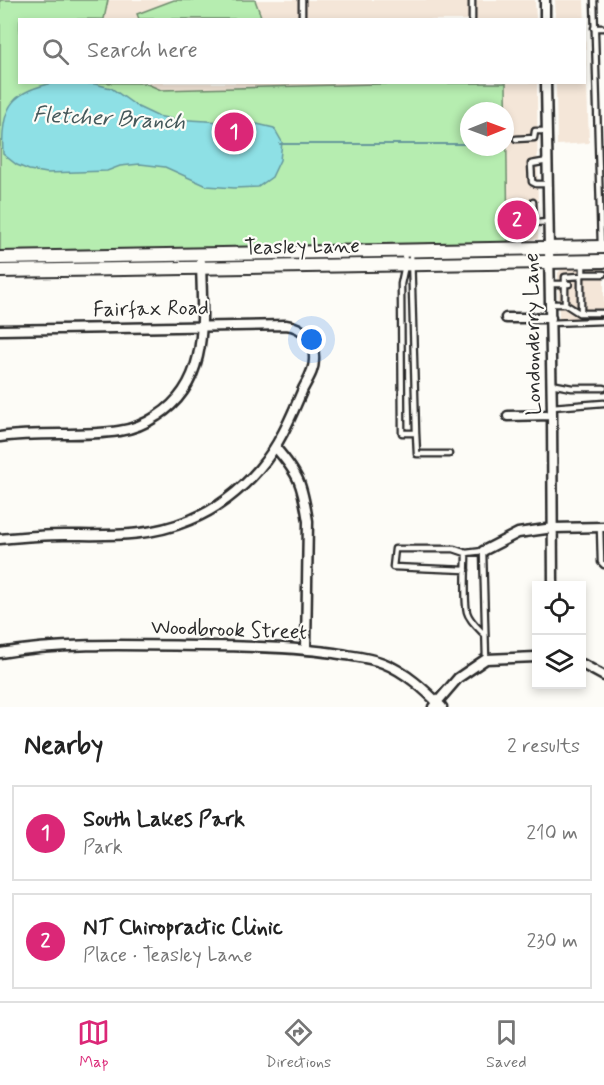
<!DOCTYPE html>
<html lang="en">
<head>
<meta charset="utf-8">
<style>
  :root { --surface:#fff; --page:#f6f6f6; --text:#222; --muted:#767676; --line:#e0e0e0; --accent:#db2777 }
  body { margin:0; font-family:Mynerve,sans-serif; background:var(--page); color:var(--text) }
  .controls { position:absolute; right:18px; bottom:18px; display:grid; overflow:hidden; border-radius:0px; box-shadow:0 3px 9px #0003 }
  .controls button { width:54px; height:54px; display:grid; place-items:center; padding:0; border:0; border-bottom:2px solid var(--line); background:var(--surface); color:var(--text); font:30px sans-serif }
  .compass { position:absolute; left:460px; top:102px; width:54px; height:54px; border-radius:50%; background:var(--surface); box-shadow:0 3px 9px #0003; rotate:89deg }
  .you { position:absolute; left:312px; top:340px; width:21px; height:21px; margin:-15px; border:4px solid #fff; border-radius:50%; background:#1a73e8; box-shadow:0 0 0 9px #1a73e833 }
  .badge { display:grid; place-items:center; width:39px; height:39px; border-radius:50%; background:var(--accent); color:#fff; font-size:20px; font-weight:700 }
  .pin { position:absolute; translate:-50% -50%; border:3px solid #fff; box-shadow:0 2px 6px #0006 }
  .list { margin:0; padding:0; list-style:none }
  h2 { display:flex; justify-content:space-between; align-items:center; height:78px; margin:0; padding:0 24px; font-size:26px }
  h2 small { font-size:20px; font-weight:400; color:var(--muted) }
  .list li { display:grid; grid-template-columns:39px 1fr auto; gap:18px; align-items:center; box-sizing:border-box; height:96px; margin:0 12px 12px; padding:0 12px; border:2px solid var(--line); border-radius:0px }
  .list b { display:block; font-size:22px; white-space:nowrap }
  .list p { margin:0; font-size:20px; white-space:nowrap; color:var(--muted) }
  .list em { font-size:20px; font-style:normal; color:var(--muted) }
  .icon { flex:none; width:33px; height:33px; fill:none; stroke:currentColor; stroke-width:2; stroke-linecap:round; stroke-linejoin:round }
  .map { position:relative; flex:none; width:604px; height:707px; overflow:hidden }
  .search { position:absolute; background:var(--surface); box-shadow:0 3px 9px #0003; left:18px; right:18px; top:18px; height:66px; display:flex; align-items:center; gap:15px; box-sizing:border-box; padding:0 21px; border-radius:0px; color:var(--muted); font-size:22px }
  .sheet { height:294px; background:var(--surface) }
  nav { display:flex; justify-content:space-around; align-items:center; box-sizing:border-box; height:84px; border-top:2px solid var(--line); background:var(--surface); font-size:16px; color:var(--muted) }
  nav a { display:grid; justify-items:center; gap:3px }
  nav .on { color:var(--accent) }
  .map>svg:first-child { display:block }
</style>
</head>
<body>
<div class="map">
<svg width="604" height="707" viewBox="0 0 604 707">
  <rect width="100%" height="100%" fill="#fdfcf7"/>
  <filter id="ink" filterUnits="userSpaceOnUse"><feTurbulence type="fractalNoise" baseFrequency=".0167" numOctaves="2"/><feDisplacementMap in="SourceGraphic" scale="12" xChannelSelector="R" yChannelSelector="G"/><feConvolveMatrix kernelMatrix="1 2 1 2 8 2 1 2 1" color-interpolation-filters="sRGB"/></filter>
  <g filter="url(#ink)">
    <path fill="#f4e6d8" d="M 108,0 L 535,0 L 536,20 L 104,20 Z
      M 555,0 L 584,0 L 589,143 L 557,145 L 556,83 L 584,82 L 584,20 L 556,19 Z
      M 145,83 L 411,83 L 161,90 Z
      M 506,83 L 537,83 L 538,239 L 508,240 Z
      M 564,266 L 604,266 L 604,318 L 559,320 L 558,273 Z"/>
    <path fill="#b6edb0" stroke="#708c6e" stroke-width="1.5" fill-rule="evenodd" d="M 0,0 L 108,0 L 104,19 L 20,20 L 20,82 L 145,83 L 161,90 L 411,83 L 506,83 L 508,249 L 0,258 ZM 469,111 L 505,111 L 505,147 L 469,147 Z
      M 174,0 L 255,0 L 262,19 L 139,19 L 137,14 Z"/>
    <path fill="#8ee0e5" stroke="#66989b" stroke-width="1.5" d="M 58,82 L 95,84 L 111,88 L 138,107 L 157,116 L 173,119 L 257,124 L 274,128 L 282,142 L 280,160 L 272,177 L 258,187 L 234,188 L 207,186 L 165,167 L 140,164 L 120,166 L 107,171 L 47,173 L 29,170 L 17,165 L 3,154 C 0,104 13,91 58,82 Z"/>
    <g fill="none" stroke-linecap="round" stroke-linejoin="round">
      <path stroke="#66989b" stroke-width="2" d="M 280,144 L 469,144"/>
      <defs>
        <path id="lane" d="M 302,0 L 302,20
          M 472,0 L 472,20
          M 594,0 L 601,246
          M 594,28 L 604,28
          M 516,139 L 534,138 L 535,131 L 547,131
          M 548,161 L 531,164 L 532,182 L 536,184 L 548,184
          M 533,202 L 534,223 L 549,222
          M 404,251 L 405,265 L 401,284 L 402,433 L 416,433 L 411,252
          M 583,274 L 604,274
          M 550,284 L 565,284 L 565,304
          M 569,284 L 565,284 L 565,277 L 581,276
          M 550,304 L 565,304 L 579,313 L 604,313
          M 581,313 L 581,276 L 583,274 L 583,262
          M 550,323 L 604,321
          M 551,384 L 572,388 L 604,388
          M 552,407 L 604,403
          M 416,433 L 417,454 L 449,454
          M 600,527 L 601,562 L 604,565
          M 466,553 L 454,549 L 395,549 L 393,567 L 466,570
          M 484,634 C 478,628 469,620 467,612 C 464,599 466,567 466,553 L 483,551 L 486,659"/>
        <path id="street" d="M 545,0 L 545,20
          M 546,82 L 552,415 L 553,586
          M 506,318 L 551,318
          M 0,330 L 286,325 C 304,327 315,341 314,360 C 314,371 308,379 303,389 C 291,417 279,446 259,469 C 241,490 216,510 190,520 C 147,538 109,535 64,535 C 42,535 21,537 0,539
          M 508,416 L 552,415
          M 0,437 C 39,431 81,437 119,431 C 133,429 145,424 157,416 C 211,382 202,318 201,262
          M 275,447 C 300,476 302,484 308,521 L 306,649
          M 483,551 L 518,533 L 553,528 L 604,527
          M 0,653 C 66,642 134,645 201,646 C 246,646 290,647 334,653 C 350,656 368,657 383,663 C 406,672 425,690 442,707
          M 582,664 L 604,676
          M 433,707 L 458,678 L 486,659 L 536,657"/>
        <path id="secondary" d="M 0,258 L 604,247
          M 0,271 L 604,261"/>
      </defs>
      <use href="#lane" stroke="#2b2b2b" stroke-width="9"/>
      <use href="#street" stroke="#2b2b2b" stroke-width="13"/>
      <use href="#secondary" stroke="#2b2b2b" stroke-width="16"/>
      <use href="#lane" stroke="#fdfcf7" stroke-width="4.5"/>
      <use href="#street" stroke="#fdfcf7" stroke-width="8"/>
      <use href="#secondary" stroke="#fdfcf7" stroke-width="12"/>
    </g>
  </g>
  <g text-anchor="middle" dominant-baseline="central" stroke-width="4.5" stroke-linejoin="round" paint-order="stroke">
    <g font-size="21" fill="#2b2b2b" stroke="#fdfcf7">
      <text transform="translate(302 247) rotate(-1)">Teasley Lane</text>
      <text transform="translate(151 309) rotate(-1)">Fairfax Road</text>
      <text transform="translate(533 334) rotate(-91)">Londonderry Lane</text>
      <text transform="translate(229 630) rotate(2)">Woodbrook Street</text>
    </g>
    <g font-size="22" font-style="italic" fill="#44585a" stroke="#fdfcf7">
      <text transform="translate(109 119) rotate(3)">Fletcher Branch</text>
    </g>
  </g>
</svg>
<div class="controls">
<button><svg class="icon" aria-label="locate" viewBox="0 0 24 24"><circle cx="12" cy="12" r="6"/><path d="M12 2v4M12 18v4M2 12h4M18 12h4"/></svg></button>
<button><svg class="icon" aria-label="layers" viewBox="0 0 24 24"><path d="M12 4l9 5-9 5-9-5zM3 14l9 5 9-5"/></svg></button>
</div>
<svg class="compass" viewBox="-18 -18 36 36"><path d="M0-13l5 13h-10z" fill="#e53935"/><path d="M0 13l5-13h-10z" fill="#767676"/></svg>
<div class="you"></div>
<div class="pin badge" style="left:234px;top:132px">1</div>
<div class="pin badge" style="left:517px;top:220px">2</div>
<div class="search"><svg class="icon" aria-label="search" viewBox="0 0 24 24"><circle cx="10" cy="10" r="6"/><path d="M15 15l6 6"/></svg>Search here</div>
</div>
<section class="sheet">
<h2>Nearby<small>2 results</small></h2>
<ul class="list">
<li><span class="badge">1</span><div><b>South Lakes Park</b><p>Park</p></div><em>210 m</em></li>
<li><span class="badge">2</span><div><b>NT Chiropractic Clinic</b><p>Place · Teasley Lane</p></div><em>230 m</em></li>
</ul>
</section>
<nav>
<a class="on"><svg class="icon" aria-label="map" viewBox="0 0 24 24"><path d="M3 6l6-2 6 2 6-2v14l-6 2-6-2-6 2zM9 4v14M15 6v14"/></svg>Map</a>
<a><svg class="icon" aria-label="directions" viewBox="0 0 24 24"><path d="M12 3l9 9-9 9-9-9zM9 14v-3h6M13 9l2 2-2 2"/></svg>Directions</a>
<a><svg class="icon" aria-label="saved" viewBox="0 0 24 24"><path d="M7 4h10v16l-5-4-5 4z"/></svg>Saved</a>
</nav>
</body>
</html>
